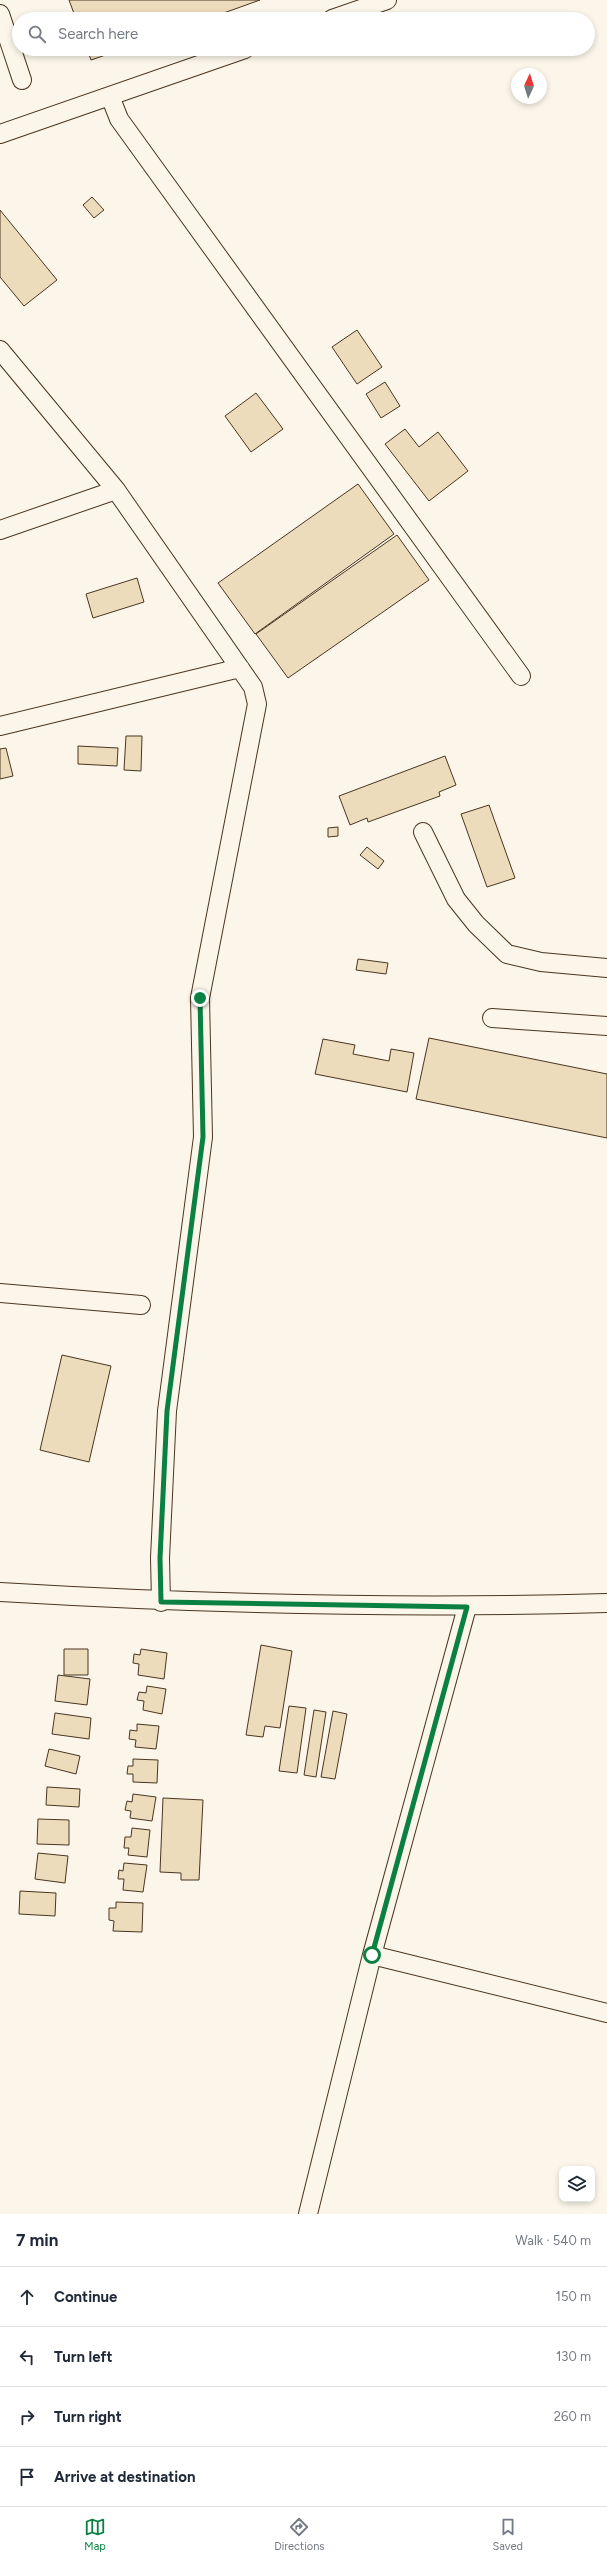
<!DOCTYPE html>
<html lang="en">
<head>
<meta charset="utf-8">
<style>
  :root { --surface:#fff; --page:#f6f6f7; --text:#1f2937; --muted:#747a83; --line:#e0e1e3; --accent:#0b8043 }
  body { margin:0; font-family:Figtree,sans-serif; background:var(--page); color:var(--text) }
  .controls { position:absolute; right:12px; bottom:12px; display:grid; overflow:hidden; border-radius:8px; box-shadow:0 2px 6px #0003 }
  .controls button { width:36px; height:36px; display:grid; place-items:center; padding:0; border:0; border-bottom:1px solid var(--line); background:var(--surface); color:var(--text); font:20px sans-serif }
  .compass { position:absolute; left:511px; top:68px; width:36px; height:36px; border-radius:50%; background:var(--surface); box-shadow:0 2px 6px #0003; rotate:4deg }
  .stop { position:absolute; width:12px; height:12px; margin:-9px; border:3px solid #0b8043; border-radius:50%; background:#fff }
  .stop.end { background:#0b8043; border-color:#fff; box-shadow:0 1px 4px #0008 }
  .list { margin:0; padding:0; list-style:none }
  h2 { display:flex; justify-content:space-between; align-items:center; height:52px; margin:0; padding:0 16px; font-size:17px }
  h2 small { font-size:13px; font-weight:400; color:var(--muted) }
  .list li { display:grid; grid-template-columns:26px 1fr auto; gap:12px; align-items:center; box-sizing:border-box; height:60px; padding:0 16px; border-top:1px solid var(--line) }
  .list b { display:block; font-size:15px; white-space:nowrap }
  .list em { font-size:13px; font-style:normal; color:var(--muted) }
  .icon { flex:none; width:22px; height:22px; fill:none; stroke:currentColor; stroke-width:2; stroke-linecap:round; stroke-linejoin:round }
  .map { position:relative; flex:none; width:607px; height:2214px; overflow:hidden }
  .search { position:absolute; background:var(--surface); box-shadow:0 2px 6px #0003; left:12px; right:12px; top:12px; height:44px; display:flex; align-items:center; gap:10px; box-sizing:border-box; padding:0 14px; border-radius:22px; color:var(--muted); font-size:15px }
  .sheet { height:292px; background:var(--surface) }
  nav { display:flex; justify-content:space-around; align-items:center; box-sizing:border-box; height:56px; border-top:1px solid var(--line); background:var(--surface); font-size:11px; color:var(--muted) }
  nav a { display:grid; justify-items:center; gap:2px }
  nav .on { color:var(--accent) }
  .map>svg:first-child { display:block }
</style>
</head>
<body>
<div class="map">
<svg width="607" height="2214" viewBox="0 0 607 2214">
  <rect width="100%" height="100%" fill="#fbf6e9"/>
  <path fill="#ecdcbc" stroke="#4a3520" d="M 69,0 L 260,0 L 207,19 L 76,19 Z
    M 87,49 L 123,49 L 91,60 Z
    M 92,197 L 104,210 L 94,218 L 83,205 Z
    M 0,210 L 57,280 L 24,306 L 0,277 Z
    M 357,330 L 382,367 L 357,384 L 332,347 Z
    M 385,382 L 400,406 L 381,418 L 366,394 Z
    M 256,393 L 283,429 L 251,452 L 225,416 Z
    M 405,429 L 419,447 L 438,432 L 468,471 L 429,501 L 385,444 Z
    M 358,484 L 394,534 L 255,634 L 218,583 Z
    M 397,535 L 429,580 L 288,678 L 256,634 Z
    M 137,578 L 144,602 L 93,618 L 86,594 Z
    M 126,736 L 142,736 L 141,771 L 124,770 Z
    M 78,746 L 118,748 L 117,766 L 78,764 Z
    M 6,748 L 13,776 L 0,779 L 0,749 Z
    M 445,756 L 456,785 L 439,792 L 440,796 L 368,822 L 367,818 L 350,825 L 339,796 Z
    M 489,805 L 515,878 L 487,887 L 461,814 Z
    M 338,827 L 338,836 L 328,837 L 328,828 Z
    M 367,847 L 384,861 L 378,869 L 360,855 Z
    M 358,959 L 388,963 L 386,974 L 356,970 Z
    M 429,1038 L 607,1074 L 607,1138 L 416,1099 Z
    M 323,1039 L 355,1045 L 353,1054 L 389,1061 L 391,1049 L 414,1053 L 407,1092 L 315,1074 Z
    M 62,1355 L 111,1366 L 89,1462 L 40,1450 Z
    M 261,1645 L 292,1651 L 280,1728 L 265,1726 L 263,1737 L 246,1735 Z
    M 64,1649 L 88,1649 L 88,1675 L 64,1675 Z
    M 141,1649 L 167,1653 L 164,1679 L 138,1675 L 139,1664 L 133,1663 L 134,1654 L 140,1655 Z
    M 58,1675 L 90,1679 L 87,1705 L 55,1701 Z
    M 147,1686 L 166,1689 L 162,1714 L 143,1710 L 144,1701 L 137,1700 L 139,1692 L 146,1693 Z
    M 289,1706 L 306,1708 L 297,1773 L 279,1771 Z
    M 314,1710 L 326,1712 L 316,1777 L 304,1775 Z
    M 333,1711 L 347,1714 L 335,1779 L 321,1777 Z
    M 55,1713 L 91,1718 L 89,1739 L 52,1734 Z
    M 137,1724 L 159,1726 L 156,1749 L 135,1747 L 136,1740 L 129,1739 L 130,1730 L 137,1731 Z
    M 49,1749 L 80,1756 L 76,1774 L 45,1766 Z
    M 133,1759 L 158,1760 L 157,1783 L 133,1782 L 133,1774 L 127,1774 L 128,1766 L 133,1766 Z
    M 47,1787 L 80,1789 L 79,1807 L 46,1805 Z
    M 133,1794 L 156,1797 L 152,1821 L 130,1818 L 131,1811 L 125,1810 L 127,1801 L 132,1802 Z
    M 163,1798 L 203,1800 L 199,1880 L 181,1880 L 181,1873 L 160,1872 Z
    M 38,1819 L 69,1820 L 69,1845 L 37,1844 Z
    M 132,1828 L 150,1830 L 147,1857 L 128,1855 L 129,1848 L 124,1848 L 125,1837 L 131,1837 Z
    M 38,1853 L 68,1856 L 65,1883 L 35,1879 Z
    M 124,1863 L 147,1865 L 143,1892 L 123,1890 L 124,1879 L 118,1879 L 119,1870 L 123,1871 Z
    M 20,1891 L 56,1893 L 55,1916 L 19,1914 Z
    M 116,1902 L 143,1903 L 142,1932 L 113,1931 L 114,1921 L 109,1920 L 109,1908 L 116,1908 Z"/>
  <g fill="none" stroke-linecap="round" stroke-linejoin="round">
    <defs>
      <path id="minor" d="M 0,14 L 22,80
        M 332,19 L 387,0
        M 110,96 L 119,119 L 521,676
        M 0,134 L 245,49
        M 0,350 L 116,490 L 253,687 L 257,704 L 200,998 L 203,1137 L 167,1411 L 160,1558 L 161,1602
        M 0,530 L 116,490
        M 0,726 L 240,668
        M 423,832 L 456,899 L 476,924 L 507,954 L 541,962 L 607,968
        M 492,1018 L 607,1026
        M 0,1293 L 141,1305
        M 0,1592 C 202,1604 405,1609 607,1603
        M 372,1955 L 607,2013
        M 308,2214 L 372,1955 L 467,1607"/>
    </defs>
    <use href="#minor" stroke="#4a3520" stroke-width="20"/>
    <use href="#minor" stroke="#fbf6e9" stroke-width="18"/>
  </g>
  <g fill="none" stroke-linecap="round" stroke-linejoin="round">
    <path stroke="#0b8043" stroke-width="5" d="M 200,998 L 203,1137 L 167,1411 L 160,1558 L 161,1602 L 467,1607 L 372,1955"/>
  </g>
</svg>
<div class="controls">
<button><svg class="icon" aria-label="layers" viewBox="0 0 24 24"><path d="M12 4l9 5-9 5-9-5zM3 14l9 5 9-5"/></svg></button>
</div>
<svg class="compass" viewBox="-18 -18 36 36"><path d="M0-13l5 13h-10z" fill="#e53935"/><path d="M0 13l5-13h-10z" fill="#747a83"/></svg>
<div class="stop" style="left:372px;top:1955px"></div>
<div class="stop end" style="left:200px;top:998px"></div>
<div class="search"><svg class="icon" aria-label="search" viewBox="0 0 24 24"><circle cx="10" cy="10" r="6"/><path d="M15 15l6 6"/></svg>Search here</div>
</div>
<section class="sheet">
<h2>7 min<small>Walk · 540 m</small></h2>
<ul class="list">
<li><svg class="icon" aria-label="ahead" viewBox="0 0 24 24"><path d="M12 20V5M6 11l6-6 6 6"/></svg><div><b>Continue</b></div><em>150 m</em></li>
<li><svg class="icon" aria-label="left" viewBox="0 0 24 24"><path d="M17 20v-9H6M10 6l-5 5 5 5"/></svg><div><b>Turn left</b></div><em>130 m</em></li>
<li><svg class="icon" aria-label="right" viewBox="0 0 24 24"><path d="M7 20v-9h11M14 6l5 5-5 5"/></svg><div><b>Turn right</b></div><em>260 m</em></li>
<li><svg class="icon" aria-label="arrive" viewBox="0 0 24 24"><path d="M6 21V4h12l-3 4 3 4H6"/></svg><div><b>Arrive at destination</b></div></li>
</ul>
</section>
<nav>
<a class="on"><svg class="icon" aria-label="map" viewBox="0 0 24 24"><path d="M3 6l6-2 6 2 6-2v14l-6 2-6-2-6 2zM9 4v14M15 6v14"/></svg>Map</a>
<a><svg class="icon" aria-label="directions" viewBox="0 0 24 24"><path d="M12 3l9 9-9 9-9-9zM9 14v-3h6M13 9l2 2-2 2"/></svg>Directions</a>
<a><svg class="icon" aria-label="saved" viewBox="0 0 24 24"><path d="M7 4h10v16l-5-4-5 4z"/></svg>Saved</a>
</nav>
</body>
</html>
